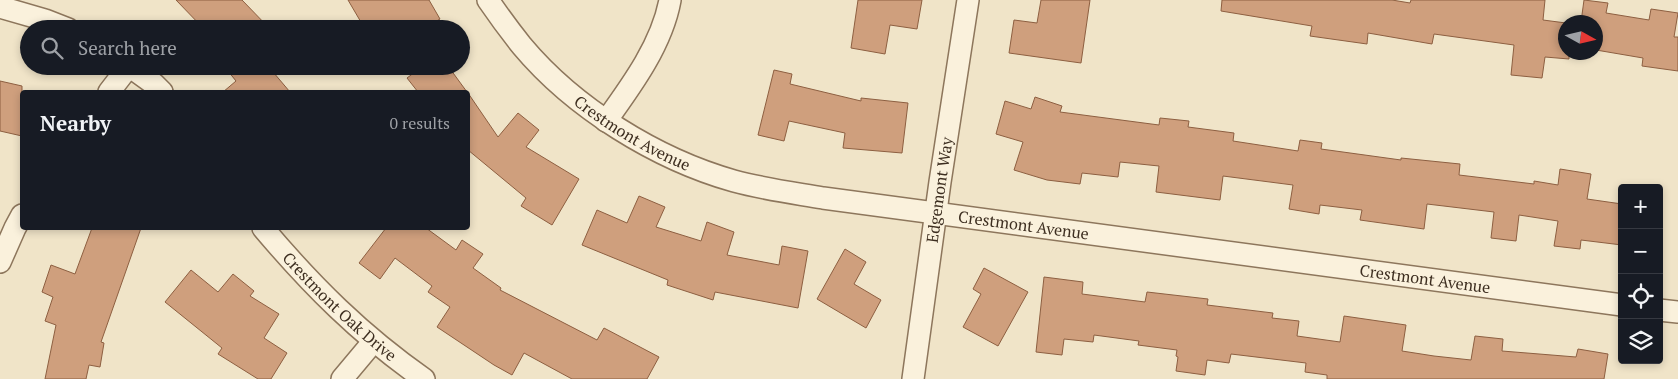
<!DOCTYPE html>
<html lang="en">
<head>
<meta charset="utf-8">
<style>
  :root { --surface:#171b24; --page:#20242c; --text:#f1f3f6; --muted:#9ea1a6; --line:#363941 }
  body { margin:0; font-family:"PT Serif",serif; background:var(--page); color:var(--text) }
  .controls { position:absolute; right:15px; bottom:15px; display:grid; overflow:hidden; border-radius:5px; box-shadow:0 2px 8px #0003 }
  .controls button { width:45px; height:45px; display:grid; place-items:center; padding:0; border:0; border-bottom:1px solid var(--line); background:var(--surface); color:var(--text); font:25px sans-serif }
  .compass { position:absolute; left:1558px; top:15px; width:45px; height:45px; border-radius:50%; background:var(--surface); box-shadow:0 2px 8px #0003; rotate:98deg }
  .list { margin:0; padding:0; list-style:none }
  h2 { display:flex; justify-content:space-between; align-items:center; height:65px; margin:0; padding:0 20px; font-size:21px }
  h2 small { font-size:16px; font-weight:400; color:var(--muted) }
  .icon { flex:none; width:28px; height:28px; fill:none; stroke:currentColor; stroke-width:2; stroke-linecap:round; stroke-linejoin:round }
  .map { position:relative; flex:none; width:1678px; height:379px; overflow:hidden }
  .search { position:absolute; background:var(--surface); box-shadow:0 2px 8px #0003; left:20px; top:20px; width:450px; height:55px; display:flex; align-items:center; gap:12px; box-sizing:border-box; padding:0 18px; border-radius:28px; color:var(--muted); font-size:19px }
  .panel { position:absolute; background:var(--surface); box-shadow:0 2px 8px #0003; left:20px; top:90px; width:450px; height:140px; border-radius:5px }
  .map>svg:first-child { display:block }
</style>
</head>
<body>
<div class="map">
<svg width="1678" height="379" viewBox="0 0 1678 379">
  <rect width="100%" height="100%" fill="#f0e4c8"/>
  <path fill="#cf9f7d" stroke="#8d5f41" d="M 176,0 L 242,0 L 270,29 L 204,29 Z
    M 348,0 L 429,0 L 440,19 L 423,29 L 365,29 Z
    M 858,0 L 922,0 L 917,29 L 890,25 L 885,54 L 851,48 Z
    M 1041,0 L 1090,0 L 1081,63 L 1009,53 L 1014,20 L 1037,23 Z
    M 1222,0 L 1392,0 L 1410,3 L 1411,0 L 1545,0 L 1543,20 L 1566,23 L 1566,52 L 1569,52 L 1569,59 L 1545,57 L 1542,78 L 1511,75 L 1514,45 L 1434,34 L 1432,44 L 1368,33 L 1367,44 L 1310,36 L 1312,26 L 1221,11 Z
    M 1584,0 L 1608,3 L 1606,13 L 1649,20 L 1651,9 L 1678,13 L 1674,37 L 1678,37 L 1678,71 L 1642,66 L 1643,58 L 1596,50 L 1596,22 L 1581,22 Z
    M 224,66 L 268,66 L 290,92 L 223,92 L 236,81 Z
    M 423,66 L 448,66 L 467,92 L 418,92 L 407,78 Z
    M 774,70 L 792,74 L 790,84 L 861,101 L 861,98 L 908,103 L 902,153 L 843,148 L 845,133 L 789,121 L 784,141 L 758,135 Z
    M 0,81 L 22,86 L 22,136 L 0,131 Z
    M 468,93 L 498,137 L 518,113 L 539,130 L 526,147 L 579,179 L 552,225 L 521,206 L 526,198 L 468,150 Z
    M 1035,97 L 1062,106 L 1060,112 L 1159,125 L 1160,118 L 1189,121 L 1188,127 L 1234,133 L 1233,141 L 1298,151 L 1300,140 L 1322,143 L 1321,149 L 1401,160 L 1401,158 L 1460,164 L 1459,175 L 1534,184 L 1534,181 L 1558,185 L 1560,169 L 1591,174 L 1587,199 L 1622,204 L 1622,245 L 1581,240 L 1580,249 L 1554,246 L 1558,221 L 1519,215 L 1516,241 L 1491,238 L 1494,212 L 1427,204 L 1424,229 L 1360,220 L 1362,210 L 1320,205 L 1319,214 L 1289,209 L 1293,185 L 1223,176 L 1220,200 L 1156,192 L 1159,166 L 1120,162 L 1118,177 L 1082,173 L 1080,184 L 1047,180 L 1014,170 L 1023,142 L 996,134 L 1005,101 L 1031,109 Z
    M 639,196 L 665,207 L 656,227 L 701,241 L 707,222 L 734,232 L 727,255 L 779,265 L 782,246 L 808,251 L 798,308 L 715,292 L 713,300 L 667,285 L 668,280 L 582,245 L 597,210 L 627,223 Z
    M 92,228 L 141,228 L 101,342 L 104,343 L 100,367 L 89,365 L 86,379 L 45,379 L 56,325 L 45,321 L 53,297 L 42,292 L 51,265 L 75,274 Z
    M 386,228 L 426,228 L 456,250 L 462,240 L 483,254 L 473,268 L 501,288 L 500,290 L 597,340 L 604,328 L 659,357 L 647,379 L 572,379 L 524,353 L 512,375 L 494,365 L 437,327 L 450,307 L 428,292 L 432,286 L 395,258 L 380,279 L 359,263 Z
    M 845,249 L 866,262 L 854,284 L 881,300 L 866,328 L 817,299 Z
    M 984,268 L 1028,292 L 998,346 L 963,327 L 981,294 L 973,289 Z
    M 191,270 L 218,292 L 233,274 L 254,291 L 250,296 L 279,314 L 264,338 L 287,353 L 271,379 L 258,379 L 218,354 L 222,348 L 165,302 Z
    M 1044,277 L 1083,282 L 1082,294 L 1145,302 L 1147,292 L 1208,299 L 1207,305 L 1273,313 L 1272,318 L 1299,321 L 1297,336 L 1340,342 L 1344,316 L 1406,325 L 1402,351 L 1434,356 L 1471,360 L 1475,336 L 1503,339 L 1502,351 L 1576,357 L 1578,349 L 1608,354 L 1604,379 L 1327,379 L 1327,375 L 1305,372 L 1306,363 L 1231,354 L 1229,363 L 1207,360 L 1205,375 L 1176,371 L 1178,357 L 1176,356 L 1177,350 L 1138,345 L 1139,341 L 1094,335 L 1093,342 L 1064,339 L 1062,355 L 1036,352 Z"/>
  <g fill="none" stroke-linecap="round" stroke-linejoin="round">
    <defs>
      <g id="street">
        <path id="s1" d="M 488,0 C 499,16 510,31 522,46 C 574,108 656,159 734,181 C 763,189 794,193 823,198 L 1622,305"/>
        <path d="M 0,7 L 45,20 L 68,29"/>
        <path d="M 129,66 L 154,84 L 162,92"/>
        <path d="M 109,92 L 129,66"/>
        <path d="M 606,121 C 632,85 662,44 670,0"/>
        <path id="s2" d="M 263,228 C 312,286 361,335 424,379"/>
        <path d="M 0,262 L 15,228 L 22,215"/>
        <path d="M 1659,310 L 1678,312"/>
        <path d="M 342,379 L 373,342"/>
        <path id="s3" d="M 913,379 L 940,182 L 968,0"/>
      </g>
    </defs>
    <use href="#street" stroke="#8d765c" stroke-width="24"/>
    <use href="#street" stroke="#faf1dc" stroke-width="21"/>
  </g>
  <g text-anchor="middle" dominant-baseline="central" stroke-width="4.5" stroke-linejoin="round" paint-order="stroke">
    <g font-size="16" fill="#3d2e20" stroke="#f7eed8">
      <text stroke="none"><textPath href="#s1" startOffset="199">Crestmont Avenue</textPath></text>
      <text stroke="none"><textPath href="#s3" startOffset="191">Edgemont Way</textPath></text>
      <text stroke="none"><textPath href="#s1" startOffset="605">Crestmont Avenue</textPath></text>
      <text stroke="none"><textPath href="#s1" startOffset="1010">Crestmont Avenue</textPath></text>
      <text stroke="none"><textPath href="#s2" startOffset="110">Crestmont Oak Drive</textPath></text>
    </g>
  </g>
</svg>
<div class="controls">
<button>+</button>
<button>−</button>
<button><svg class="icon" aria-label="locate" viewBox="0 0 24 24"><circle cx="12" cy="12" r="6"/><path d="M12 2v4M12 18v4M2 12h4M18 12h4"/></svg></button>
<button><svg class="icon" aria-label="layers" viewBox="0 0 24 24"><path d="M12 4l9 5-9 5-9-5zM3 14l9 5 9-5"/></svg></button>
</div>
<svg class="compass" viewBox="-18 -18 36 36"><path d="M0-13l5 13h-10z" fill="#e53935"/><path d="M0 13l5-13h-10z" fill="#9ea1a6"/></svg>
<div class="search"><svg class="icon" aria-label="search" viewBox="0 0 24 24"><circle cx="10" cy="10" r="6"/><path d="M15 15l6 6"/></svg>Search here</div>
<section class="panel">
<h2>Nearby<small>0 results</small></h2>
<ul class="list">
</ul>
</section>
</div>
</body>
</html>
